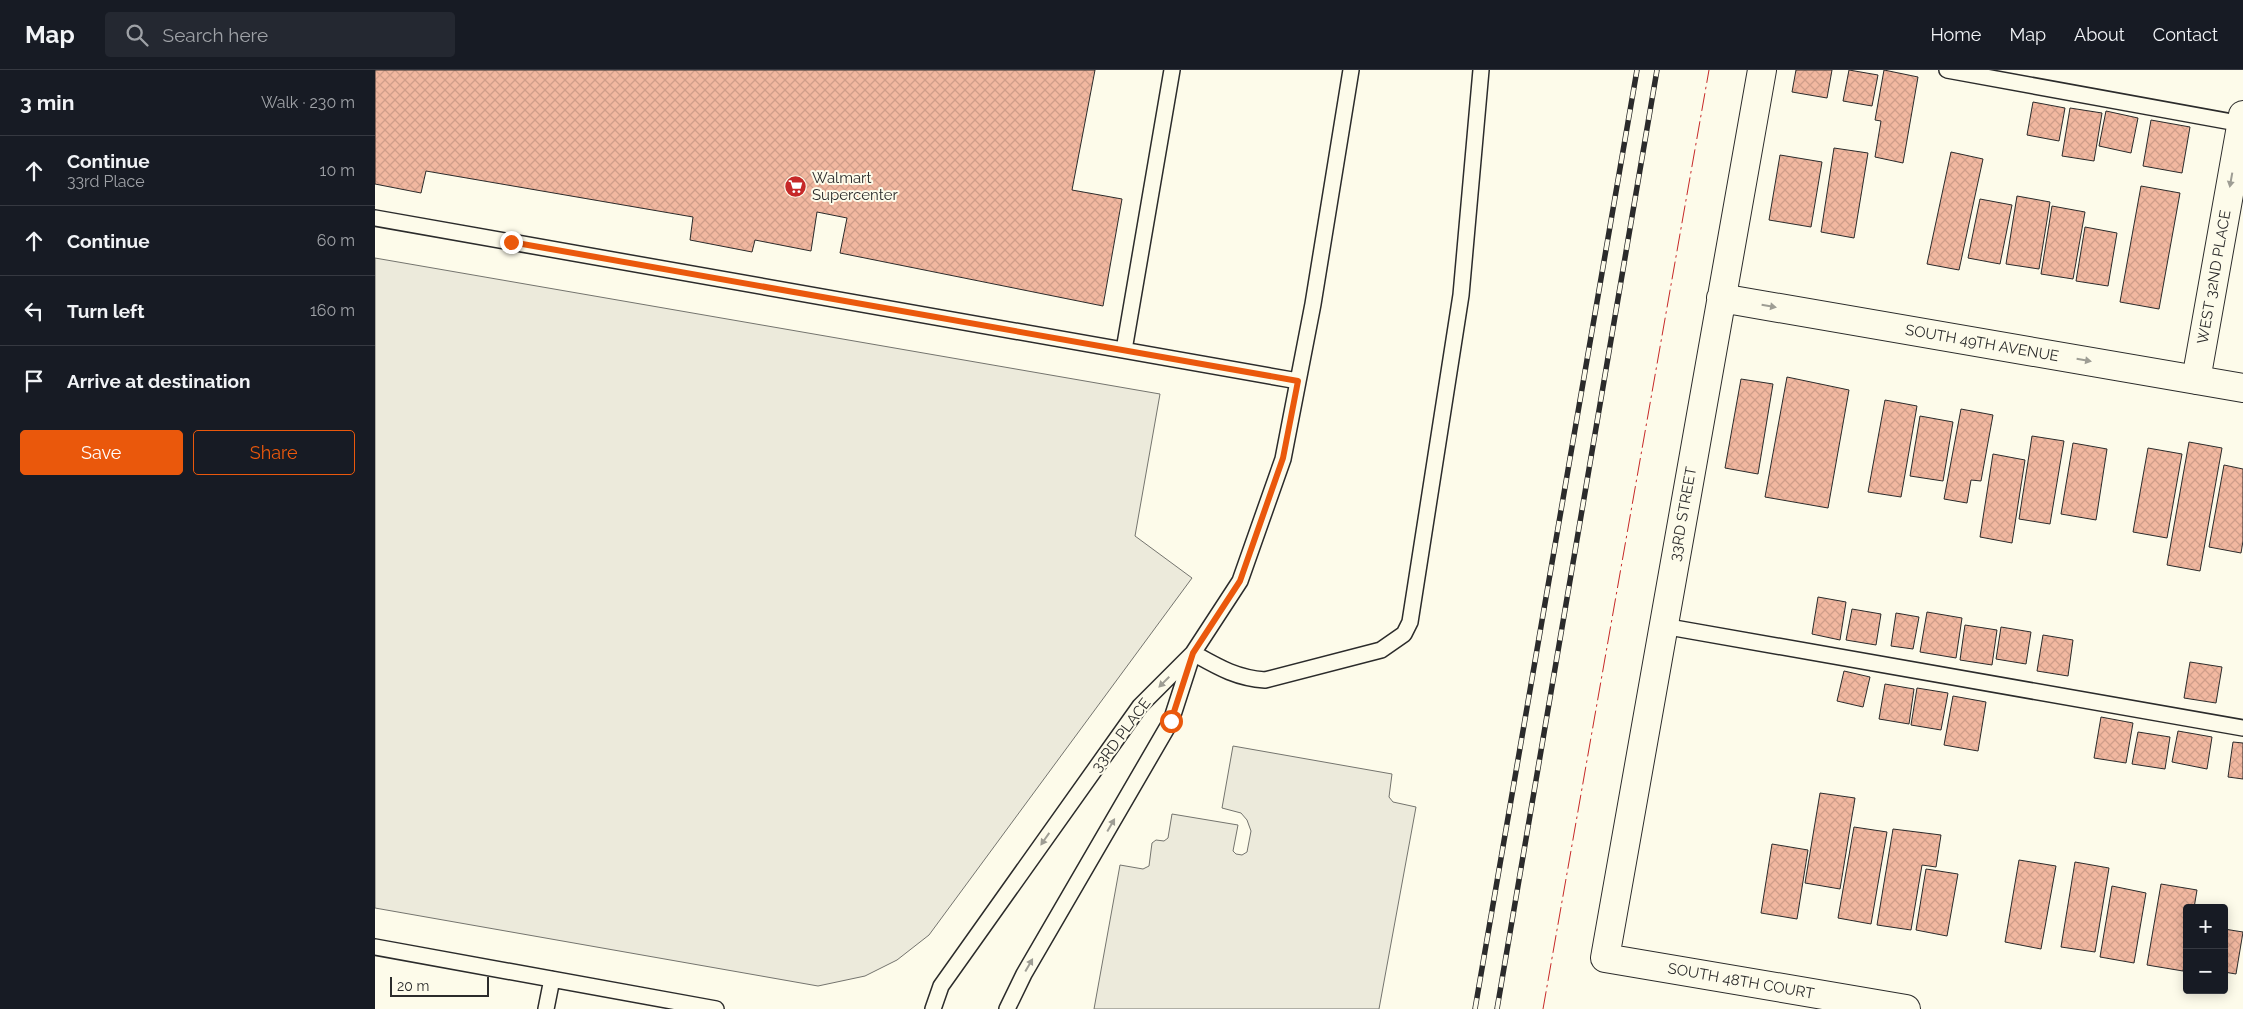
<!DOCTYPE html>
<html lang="en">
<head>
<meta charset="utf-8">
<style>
  :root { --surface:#171b24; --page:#242831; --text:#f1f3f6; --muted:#9ea1a6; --line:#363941; --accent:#ea580c }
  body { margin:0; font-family:Raleway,sans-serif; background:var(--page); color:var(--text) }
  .controls { position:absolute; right:15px; bottom:15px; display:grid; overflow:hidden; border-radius:5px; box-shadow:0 2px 12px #0003 }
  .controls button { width:45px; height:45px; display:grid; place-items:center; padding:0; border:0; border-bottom:1px solid var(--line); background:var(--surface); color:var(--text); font:25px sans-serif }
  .scale { position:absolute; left:15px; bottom:12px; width:99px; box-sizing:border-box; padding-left:5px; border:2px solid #2b2b2b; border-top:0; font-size:14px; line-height:18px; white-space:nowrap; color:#2b2b2b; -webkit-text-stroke:4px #fdfbea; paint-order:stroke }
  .stop { position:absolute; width:15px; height:15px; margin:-11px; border:4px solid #ea580c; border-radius:50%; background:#fff }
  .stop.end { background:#ea580c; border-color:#fff; box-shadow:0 1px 5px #0008 }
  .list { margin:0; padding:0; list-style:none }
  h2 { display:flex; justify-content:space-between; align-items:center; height:65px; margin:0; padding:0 20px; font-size:21px }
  h2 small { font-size:16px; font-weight:400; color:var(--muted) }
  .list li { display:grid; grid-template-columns:32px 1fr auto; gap:15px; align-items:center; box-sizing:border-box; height:70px; padding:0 20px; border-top:1px solid var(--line) }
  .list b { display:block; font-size:19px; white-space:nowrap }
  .list p { margin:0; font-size:16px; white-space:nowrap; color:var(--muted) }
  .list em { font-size:16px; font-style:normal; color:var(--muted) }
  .actions { display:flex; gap:10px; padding:15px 20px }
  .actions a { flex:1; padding:11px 0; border:1px solid var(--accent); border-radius:5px; text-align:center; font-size:18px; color:var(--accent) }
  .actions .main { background:var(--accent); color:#fff }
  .icon { flex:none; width:28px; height:28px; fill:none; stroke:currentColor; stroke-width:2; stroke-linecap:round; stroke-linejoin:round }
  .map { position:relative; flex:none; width:1868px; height:939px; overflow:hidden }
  header { display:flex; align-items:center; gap:30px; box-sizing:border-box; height:70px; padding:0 25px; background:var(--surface); border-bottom:1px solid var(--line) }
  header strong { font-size:24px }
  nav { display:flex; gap:28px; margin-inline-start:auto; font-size:18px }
  .search { width:350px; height:45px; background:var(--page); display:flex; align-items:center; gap:12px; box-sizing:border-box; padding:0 18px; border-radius:5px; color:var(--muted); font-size:19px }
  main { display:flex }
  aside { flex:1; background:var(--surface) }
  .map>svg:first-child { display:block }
</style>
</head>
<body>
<header>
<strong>Map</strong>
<div class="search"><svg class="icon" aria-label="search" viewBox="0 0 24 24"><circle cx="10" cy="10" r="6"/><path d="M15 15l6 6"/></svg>Search here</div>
<nav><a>Home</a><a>Map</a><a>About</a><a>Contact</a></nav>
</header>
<main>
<aside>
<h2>3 min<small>Walk · 230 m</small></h2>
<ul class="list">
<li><svg class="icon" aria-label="ahead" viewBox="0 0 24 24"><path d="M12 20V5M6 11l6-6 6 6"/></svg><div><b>Continue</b><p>33rd Place</p></div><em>10 m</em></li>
<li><svg class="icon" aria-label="ahead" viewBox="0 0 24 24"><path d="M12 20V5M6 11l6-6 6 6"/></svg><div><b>Continue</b></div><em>60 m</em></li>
<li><svg class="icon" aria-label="left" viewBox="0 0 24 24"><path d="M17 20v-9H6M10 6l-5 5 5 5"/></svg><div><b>Turn left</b></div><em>160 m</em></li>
<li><svg class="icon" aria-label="arrive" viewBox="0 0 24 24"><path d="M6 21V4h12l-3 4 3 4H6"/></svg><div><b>Arrive at destination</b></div></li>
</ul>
<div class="actions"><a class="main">Save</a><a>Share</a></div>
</aside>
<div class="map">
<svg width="1868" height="939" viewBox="0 0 1868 939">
  <defs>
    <pattern id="building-cross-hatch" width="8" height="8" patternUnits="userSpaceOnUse" patternTransform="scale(1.25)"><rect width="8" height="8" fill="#f2b8a0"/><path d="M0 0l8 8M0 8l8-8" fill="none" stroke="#d09e8a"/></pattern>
  </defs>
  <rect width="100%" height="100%" fill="#fdfbea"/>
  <path fill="#eceadb" stroke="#74746e" d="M 0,188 L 785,324 L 760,466 L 817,508 L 554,865 L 522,890 L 490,906 L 443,916 L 0,838 Z
    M 858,676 L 1017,704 L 1014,727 L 1018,732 L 1041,737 L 1004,939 L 719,939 L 745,795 L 768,799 L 774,796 L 777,773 L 781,770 L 789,771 L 793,768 L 797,744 L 863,755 L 858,781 L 861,784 L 867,785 L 872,782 L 876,761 L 872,750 L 866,743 L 847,738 Z"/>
  <path fill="url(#building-cross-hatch)" stroke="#2b2b2b" d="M 0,0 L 720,0 L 697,120 L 747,129 L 728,236 L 465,183 L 472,148 L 442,142 L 436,181 L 380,170 L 377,182 L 315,170 L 318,147 L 51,101 L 46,123 L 0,114 Z
    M 1421,0 L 1457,0 L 1452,28 L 1417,22 Z
    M 1474,0 L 1503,5 L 1497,36 L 1468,31 Z
    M 1509,0 L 1543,7 L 1528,93 L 1500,87 L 1506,51 L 1500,50 Z
    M 1658,32 L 1690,38 L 1684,71 L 1652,65 Z
    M 1695,38 L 1727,43 L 1719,91 L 1687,86 Z
    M 1731,41 L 1763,48 L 1756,83 L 1724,76 Z
    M 1776,50 L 1815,57 L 1807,103 L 1768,96 Z
    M 1459,78 L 1493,83 L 1479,168 L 1446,162 Z
    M 1576,82 L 1608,89 L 1584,200 L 1552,194 Z
    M 1405,85 L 1447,92 L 1436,157 L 1394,150 Z
    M 1766,116 L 1805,123 L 1784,239 L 1745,232 Z
    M 1642,126 L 1675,132 L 1664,199 L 1631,194 Z
    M 1605,129 L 1637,135 L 1625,194 L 1593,188 Z
    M 1677,136 L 1710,142 L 1698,209 L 1666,204 Z
    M 1710,157 L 1742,163 L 1733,216 L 1701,211 Z
    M 1412,307 L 1474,320 L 1453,438 L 1390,427 Z
    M 1366,309 L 1398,314 L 1383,404 L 1350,398 Z
    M 1510,330 L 1542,336 L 1526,427 L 1493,422 Z
    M 1586,339 L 1618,345 L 1606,411 L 1596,410 L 1592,433 L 1569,429 Z
    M 1545,346 L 1578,352 L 1568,411 L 1535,406 Z
    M 1657,366 L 1689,371 L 1675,454 L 1644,449 Z
    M 1814,372 L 1847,378 L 1825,501 L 1792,495 Z
    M 1698,373 L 1732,379 L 1721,450 L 1686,444 Z
    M 1773,378 L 1807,384 L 1792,468 L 1758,462 Z
    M 1618,384 L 1650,390 L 1637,473 L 1605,467 Z
    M 1849,395 L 1868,399 L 1868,471 L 1866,483 L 1834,477 Z
    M 1443,527 L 1471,532 L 1465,570 L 1437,564 Z
    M 1477,539 L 1506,544 L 1501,575 L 1471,570 Z
    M 1552,542 L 1587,548 L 1581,588 L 1545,582 Z
    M 1521,543 L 1544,547 L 1538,579 L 1516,576 Z
    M 1590,555 L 1622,560 L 1617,595 L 1585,590 Z
    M 1626,557 L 1656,562 L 1651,594 L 1621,589 Z
    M 1668,565 L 1698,570 L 1693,606 L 1662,601 Z
    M 1815,592 L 1847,597 L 1841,633 L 1809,628 Z
    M 1469,601 L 1495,607 L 1488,637 L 1462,631 Z
    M 1510,614 L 1539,619 L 1534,654 L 1504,649 Z
    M 1542,618 L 1573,623 L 1566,660 L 1536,655 Z
    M 1578,626 L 1611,632 L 1603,681 L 1569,675 Z
    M 1726,647 L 1758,653 L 1751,693 L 1719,688 Z
    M 1803,661 L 1837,667 L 1832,699 L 1797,692 Z
    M 1763,662 L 1795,667 L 1790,699 L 1757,694 Z
    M 1858,672 L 1868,673 L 1868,709 L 1853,707 Z
    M 1445,723 L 1480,728 L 1465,819 L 1430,813 Z
    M 1479,757 L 1512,762 L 1496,854 L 1463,848 Z
    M 1518,759 L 1566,765 L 1561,797 L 1547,795 L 1536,860 L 1502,855 Z
    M 1397,774 L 1433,780 L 1422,849 L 1386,843 Z
    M 1644,790 L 1681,796 L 1666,879 L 1630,872 Z
    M 1700,792 L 1734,798 L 1720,882 L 1686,877 Z
    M 1551,799 L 1583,804 L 1572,866 L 1541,860 Z
    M 1786,814 L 1822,820 L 1819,838 L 1812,838 L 1812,879 L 1808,901 L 1772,895 Z
    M 1737,816 L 1771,823 L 1759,893 L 1725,887 Z
    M 1849,859 L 1868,862 L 1861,904 L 1849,902 Z"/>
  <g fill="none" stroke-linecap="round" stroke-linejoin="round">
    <defs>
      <path id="service" d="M 976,0 L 938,234 L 908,389 L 865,511 L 818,583 C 843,597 861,608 890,610 L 1006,580 L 1029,564 L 1035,552 L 1086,225 L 1106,0
        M 1572,0 L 1868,54
        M 0,148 L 923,311
        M 749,280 L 797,0
        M 1288,556 L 1868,658
        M 0,877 L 341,939
        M 171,939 L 177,909
        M 558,939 L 566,916 L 765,636 L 818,583 L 796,651 L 649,904 L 632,939"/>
      <path id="minor" d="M 1387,0 L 1230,888 L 1531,939
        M 1346,228 L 1868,318
        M 1821,310 L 1868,45"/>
    </defs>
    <use href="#service" stroke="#2b2b2b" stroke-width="18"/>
    <use href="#minor" stroke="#2b2b2b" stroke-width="30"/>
    <use href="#service" stroke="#fdfbea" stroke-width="15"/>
    <use href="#minor" stroke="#fdfbea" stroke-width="28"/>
    <defs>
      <path id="rail" d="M 1100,939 L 1262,0
        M 1122,939 L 1282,0"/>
    </defs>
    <use href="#rail" stroke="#2b2b2b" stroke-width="5.5"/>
    <use href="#rail" stroke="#fdfbea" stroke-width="4" stroke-dasharray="11" stroke-linecap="butt"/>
    <path stroke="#c62828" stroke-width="1" stroke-dasharray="18 4 2.5 4" stroke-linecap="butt" d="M 1168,939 L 1334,0"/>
  </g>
  <defs><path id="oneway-solid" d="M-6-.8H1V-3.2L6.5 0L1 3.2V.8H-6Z" transform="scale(1.25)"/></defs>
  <g fill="#9e9d94">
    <use href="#oneway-solid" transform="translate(1856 110) rotate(100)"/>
    <use href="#oneway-solid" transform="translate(1394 236) rotate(10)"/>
    <use href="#oneway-solid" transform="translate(1709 290) rotate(10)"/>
    <use href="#oneway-solid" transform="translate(789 612) rotate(135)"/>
    <use href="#oneway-solid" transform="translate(736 755) rotate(-60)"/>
    <use href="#oneway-solid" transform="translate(670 769) rotate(125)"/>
    <use href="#oneway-solid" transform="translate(654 895) rotate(-60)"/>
  </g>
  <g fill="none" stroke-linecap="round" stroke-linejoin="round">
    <path stroke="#ea580c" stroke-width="6" d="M 136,172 L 923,311 L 908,388 L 865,511 L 818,583 L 796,651"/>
  </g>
  <defs>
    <symbol id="supermarket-disc" viewBox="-11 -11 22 22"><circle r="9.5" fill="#c62828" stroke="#fdfbea"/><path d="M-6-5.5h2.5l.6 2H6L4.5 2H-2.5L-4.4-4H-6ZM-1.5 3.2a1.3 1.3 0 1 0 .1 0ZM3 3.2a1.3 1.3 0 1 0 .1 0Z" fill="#fff"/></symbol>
  </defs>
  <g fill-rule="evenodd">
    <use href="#supermarket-disc" x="408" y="104" width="25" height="25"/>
  </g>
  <g text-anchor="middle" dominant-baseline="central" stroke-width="4" stroke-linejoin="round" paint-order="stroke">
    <g font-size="15" fill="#2b2b2b" stroke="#fdfbea" text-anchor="start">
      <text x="437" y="108">Walmart<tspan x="437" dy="17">Supercenter</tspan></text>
    </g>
    <g font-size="15" fill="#2b2b2b" stroke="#fdfbea">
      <text transform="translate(1839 207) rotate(-80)">WEST 32ND PLACE</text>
      <text transform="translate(1607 273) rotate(10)">SOUTH 49TH AVENUE</text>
      <text transform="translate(1308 444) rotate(-80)">33RD STREET</text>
      <text transform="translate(746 665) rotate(-53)">33RD PLACE</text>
      <text transform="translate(1366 911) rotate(10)">SOUTH 48TH COURT</text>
    </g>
  </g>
</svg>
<div class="controls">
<button>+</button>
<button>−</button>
</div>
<div class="scale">20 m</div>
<div class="stop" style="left:796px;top:651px"></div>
<div class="stop end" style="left:136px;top:172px"></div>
</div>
</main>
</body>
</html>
